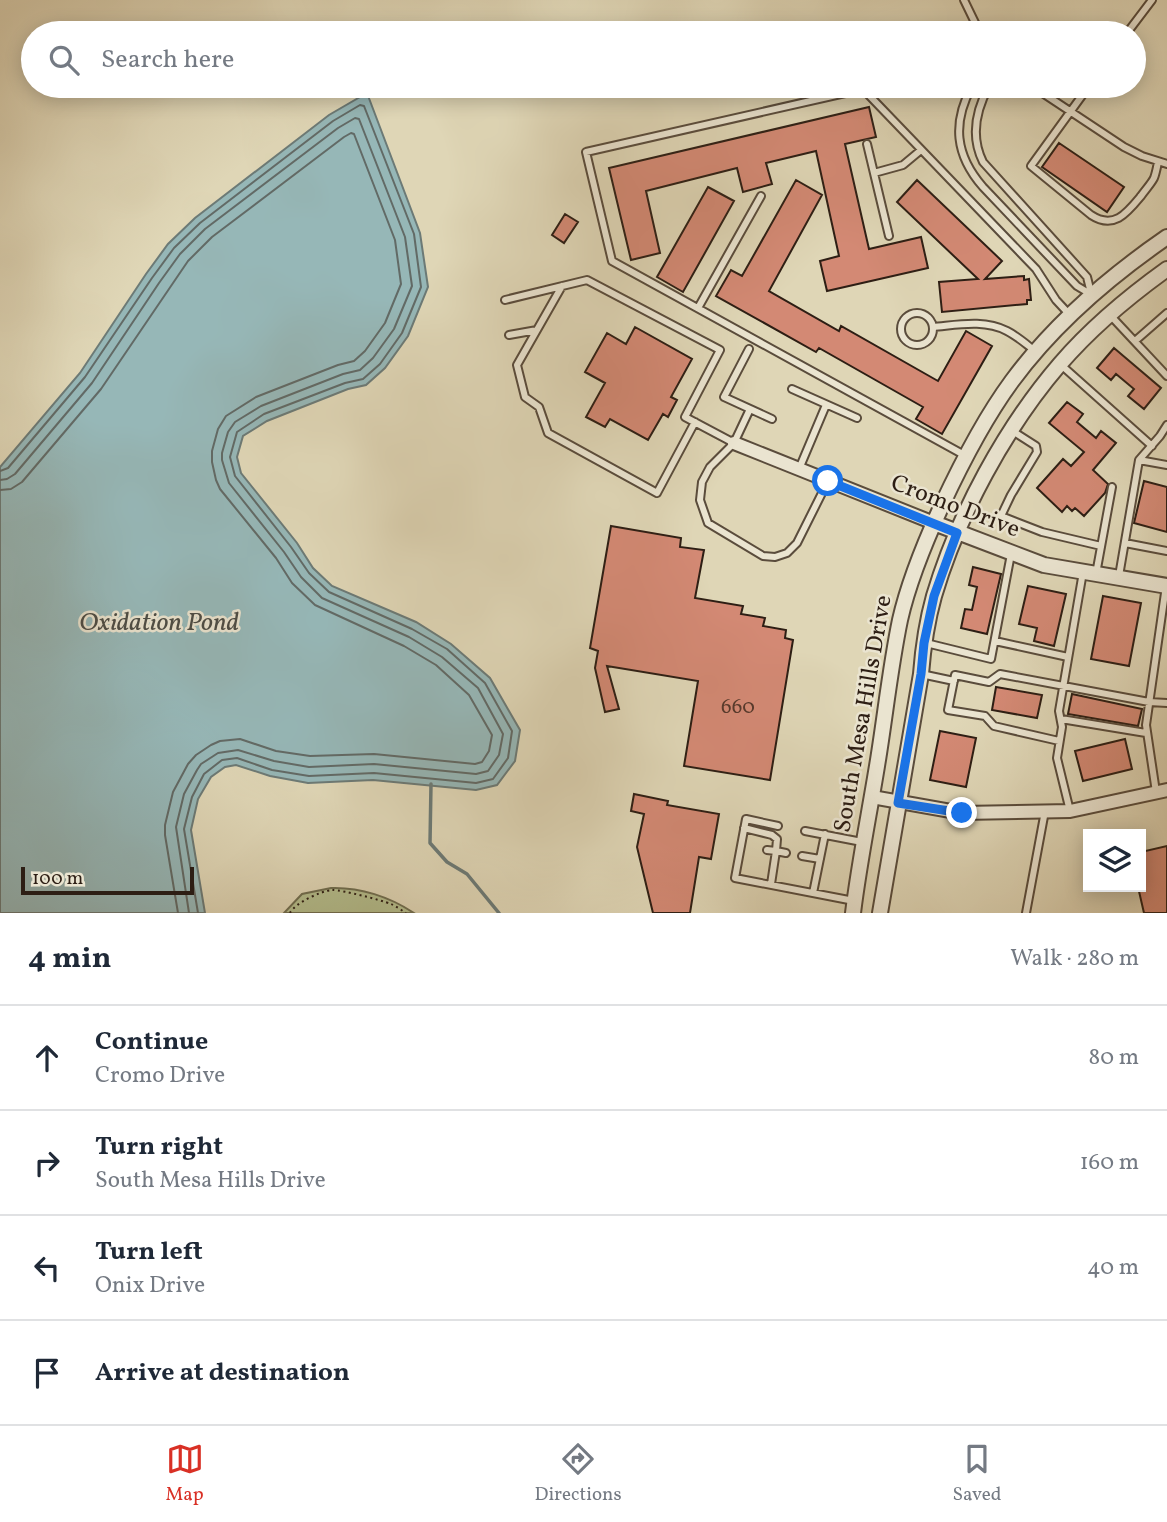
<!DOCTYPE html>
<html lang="en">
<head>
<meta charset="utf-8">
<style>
  :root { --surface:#fff; --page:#f2f2f3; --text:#1f2937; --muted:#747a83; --line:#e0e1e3; --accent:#d93025 }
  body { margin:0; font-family:Vollkorn,serif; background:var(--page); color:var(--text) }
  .controls { position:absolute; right:21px; bottom:21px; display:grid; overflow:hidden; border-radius:0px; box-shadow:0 4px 18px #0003 }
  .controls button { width:63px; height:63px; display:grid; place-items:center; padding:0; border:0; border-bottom:2px solid var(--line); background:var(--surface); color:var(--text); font:35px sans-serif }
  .scale { position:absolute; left:21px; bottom:18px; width:173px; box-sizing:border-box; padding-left:7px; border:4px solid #2d1e14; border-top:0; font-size:19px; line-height:24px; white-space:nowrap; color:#2d1e14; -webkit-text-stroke:5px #eae4d0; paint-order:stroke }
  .stop { position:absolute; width:21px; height:21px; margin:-16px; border:5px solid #1a73e8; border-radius:50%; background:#fff }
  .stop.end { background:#1a73e8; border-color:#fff; box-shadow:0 2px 7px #0008 }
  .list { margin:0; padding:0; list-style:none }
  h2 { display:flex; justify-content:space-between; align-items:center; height:91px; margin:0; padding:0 28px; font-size:30px }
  h2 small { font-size:23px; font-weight:400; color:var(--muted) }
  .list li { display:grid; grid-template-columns:46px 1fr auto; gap:21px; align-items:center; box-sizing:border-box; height:105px; padding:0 28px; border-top:2px solid var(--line) }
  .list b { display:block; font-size:26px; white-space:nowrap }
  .list p { margin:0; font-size:23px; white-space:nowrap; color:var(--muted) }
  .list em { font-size:23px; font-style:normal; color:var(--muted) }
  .icon { flex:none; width:38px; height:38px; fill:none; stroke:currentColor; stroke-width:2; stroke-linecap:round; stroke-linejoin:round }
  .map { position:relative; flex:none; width:1167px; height:913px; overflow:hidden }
  .search { position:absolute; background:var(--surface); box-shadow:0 4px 18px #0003; left:21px; right:21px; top:21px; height:77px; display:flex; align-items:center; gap:18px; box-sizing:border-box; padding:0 24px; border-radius:38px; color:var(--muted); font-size:26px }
  .sheet { height:511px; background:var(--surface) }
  nav { display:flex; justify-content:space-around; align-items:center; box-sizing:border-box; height:98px; border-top:2px solid var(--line); background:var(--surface); font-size:19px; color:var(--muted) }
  nav a { display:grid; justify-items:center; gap:4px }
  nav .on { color:var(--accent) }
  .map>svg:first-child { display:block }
</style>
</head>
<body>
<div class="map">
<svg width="1167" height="913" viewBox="0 0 1167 913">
  <rect width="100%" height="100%" fill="#dfd6b6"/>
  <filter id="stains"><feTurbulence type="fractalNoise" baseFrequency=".00286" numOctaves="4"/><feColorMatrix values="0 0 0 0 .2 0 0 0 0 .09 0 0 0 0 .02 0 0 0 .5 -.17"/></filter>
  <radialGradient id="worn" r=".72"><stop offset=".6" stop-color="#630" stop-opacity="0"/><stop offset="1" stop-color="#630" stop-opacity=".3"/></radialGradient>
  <path fill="#b3bd8d" stroke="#706e50" stroke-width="2" d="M 331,888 C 360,887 390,897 414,913 L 284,913 L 302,894 Z"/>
  <path fill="#96b7b7" stroke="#6c7a76" stroke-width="2" d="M 367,93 L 420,233 L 428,287 L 408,336 L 385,368 L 366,385 L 348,389 L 267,421 L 243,436 L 237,457 L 241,473 L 297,543 L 313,568 L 332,586 L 416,622 L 451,644 L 490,678 L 520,730 L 515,761 L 497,785 L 476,790 L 373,780 L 308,783 L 270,776 L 236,765 L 225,767 L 211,777 L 198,799 L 191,830 L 205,913 L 0,913 L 0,467 L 80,373 L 146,274 L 168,244 L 195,218 L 329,115 Z"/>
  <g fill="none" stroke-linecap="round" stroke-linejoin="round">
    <path stroke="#626a66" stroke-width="2" d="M 0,471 L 8,468 L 85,377 L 152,278 L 174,248 L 200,223 L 333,121 L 360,105 L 364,106 L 414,234 L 421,287 L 402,333 L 380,364 L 363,379 L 345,383 L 264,414 L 237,432 L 230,457 L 235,476 L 291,547 L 309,573 L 329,592 L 412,629 L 447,649 L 485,683 L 512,731 L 508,758 L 493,779 L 476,783 L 374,773 L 309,776 L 272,770 L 237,758 L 222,760 L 204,774 L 192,797 L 184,829 L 198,913
      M 0,480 L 7,479 L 15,474 L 92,383 L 159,283 L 180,254 L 205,229 L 338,128 L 355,118 L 359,119 L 405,237 L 412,286 L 394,329 L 373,358 L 360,370 L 343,374 L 261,406 L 235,422 L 228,432 L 222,453 L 222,460 L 229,483 L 284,552 L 301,577 L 322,598 L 409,637 L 442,657 L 478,688 L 503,734 L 499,755 L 488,771 L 476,774 L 374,764 L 309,767 L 274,761 L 238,750 L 218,753 L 201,764 L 197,770 L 184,794 L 176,827 L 189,913
      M 0,490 L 11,489 L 22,482 L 101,389 L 188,261 L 212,237 L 344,137 L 351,133 L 354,134 L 395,240 L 401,284 L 385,323 L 365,351 L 354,361 L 338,365 L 256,397 L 226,416 L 218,429 L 212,451 L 212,462 L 216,480 L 220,489 L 276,558 L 292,583 L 315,605 L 404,646 L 436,665 L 469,695 L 492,735 L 489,751 L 482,762 L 475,764 L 374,754 L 310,756 L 276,751 L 240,739 L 220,741 L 211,745 L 196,755 L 188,764 L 173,792 L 165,825 L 165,835 L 178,913"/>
    <path stroke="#6c7a76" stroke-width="3.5" d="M 431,784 L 430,843 L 447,862 L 467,874 L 499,913"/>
  </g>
  <path fill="#d38974" stroke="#2d1e14" stroke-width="2" d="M 869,107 L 876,137 L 845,144 L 869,249 L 921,237 L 928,268 L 827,291 L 820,261 L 839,256 L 816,151 L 766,163 L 772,184 L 743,192 L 737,168 L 646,191 L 660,253 L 631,260 L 609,168 Z
    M 1059,143 L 1124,187 L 1107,212 L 1042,167 Z
    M 796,180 L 822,195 L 769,291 L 839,331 L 841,326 L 938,381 L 966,331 L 992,346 L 942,434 L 916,419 L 923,407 L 819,348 L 816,352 L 716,296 L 731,270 L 742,276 Z
    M 917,180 L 1002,261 L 985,279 L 1024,276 L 1024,280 L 1029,279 L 1031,300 L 1027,300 L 1027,304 L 942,312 L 939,282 L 978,279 L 897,202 Z
    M 708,187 L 734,201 L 683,292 L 657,277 Z
    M 565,214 L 578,222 L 564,243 L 552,235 Z
    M 635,327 L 692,359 L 671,397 L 677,400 L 668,417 L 663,414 L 648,440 L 610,419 L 605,427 L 586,417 L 605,383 L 585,372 L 607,333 L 626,344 Z
    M 1114,348 L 1161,388 L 1144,409 L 1128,396 L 1134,389 L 1116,374 L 1111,380 L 1097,368 Z
    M 1067,402 L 1083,414 L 1077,422 L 1096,438 L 1101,431 L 1116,443 L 1093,470 L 1108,484 L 1105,493 L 1084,516 L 1075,508 L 1072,511 L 1067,506 L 1062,512 L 1037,488 L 1063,459 L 1071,466 L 1084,452 L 1049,423 Z
    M 1144,481 L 1167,487 L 1167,532 L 1134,523 Z
    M 611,526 L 681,538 L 680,547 L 704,550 L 695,598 L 743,606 L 741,614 L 765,618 L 763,626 L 786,630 L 785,638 L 793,640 L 770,780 L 684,766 L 698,681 L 607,666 L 619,709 L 605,712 L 595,668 L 598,651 L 590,648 Z
    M 973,567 L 1001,574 L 987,634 L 961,628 L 965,609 L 972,610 L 977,587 L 969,585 Z
    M 1028,586 L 1066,594 L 1054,646 L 1034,641 L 1037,628 L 1019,624 Z
    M 1103,596 L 1141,603 L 1129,666 L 1091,659 Z
    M 996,687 L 1042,695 L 1037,718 L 992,710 Z
    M 1072,694 L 1142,709 L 1138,726 L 1068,714 Z
    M 940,731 L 976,738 L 966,787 L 930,780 Z
    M 1125,739 L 1132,769 L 1083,781 L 1075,751 Z
    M 634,794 L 668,801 L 667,805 L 719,814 L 711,859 L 699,857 L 690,913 L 653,913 L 637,847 L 644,814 L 631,811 Z
    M 1167,846 L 1167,913 L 1144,913 L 1138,887 L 1141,887 L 1141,852 Z"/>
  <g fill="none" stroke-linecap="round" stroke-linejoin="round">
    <defs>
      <path id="service" d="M 964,0 L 980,33
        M 1127,33 L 1152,0
        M 972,86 C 952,123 955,155 983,187 L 1077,286 L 1092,295
        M 989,86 C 976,110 970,136 983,162 L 1087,277 L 1091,293
        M 1032,86 L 1124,147 L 1142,156 L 1167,164
        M 1089,86 L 1031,166 L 1091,215 C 1114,230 1127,213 1141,196 C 1145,190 1151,184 1154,178 C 1156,173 1157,167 1158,162
        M 867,144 L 889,236
        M 874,173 L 903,165 L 921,150
        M 562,286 L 517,365 L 525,397 L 539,407 L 548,433 L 657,493 L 695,422
        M 505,300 L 587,280 L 720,350 L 685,417 L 734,443
        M 698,308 L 761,196
        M901 329a16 16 0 1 1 32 0a16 16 0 1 1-32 0Z
        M 1110,315 L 1167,376
        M 933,327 C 957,325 984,319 1007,331 C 1017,336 1026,344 1035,351
        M 509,335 L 537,330
        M 1135,341 L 1167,313
        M 749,349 L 724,397 L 772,419
        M 1060,364 L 1152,446
        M 792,389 L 857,418
        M 750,409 L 734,443 L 710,467 L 702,482 L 700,500 L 708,523 L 763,556 L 775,557 L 787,553 L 797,543 L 828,481
        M 1011,430 L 1036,446 L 1037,452 L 1011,495 L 1001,516 L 1042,532 L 1101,546
        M 966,456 L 612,261 L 586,152 L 863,89 L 1036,269 L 1056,300 L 1069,314
        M 1139,460 L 1167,465
        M 799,469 L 826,405
        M 1125,543 L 1167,551
        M 1096,574 L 1112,487
        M 1119,576 L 1139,460 L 1160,436 L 1167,425
        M 995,641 L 1068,657
        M 926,643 L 991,659 L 1011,554
        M 921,674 L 954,681
        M 1061,719 L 1146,733
        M 1059,741 L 994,726 L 985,716 L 948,710 L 955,675 L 989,682 L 1000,674 L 1149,702 L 1167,703
        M 1156,792 L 1146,725 L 1166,586
        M 1070,811 L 1057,758 L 1062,727 L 1059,711 L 1083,572
        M 778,826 L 746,819 L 735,878 L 854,901
        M 744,828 L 772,835 L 777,839 L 776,851 L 767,850
        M 805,831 L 862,842
        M 802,856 L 820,859
        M 771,884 L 776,851 L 786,853
        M 813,893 L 825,834
        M 1026,913 L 1045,811"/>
      <path id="minor" d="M 734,443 L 934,523
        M 872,797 L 962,813 L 1070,811 L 1167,790"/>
      <path id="tertiary" d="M 934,523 L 1044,565 L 1167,586
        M 853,913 C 859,864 869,815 877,766 C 885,718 890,668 900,620 C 909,580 925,542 942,505 C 962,462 984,419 1012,381 C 1054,324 1109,277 1167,237
        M 880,913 L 921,674 C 923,648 927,621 934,596 C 958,515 1005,428 1060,364 C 1091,328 1128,297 1167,269"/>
    </defs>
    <use href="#service" stroke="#5a4c3c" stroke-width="10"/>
    <use href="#minor" stroke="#5a4c3c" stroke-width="16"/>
    <use href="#tertiary" stroke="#5a4c3c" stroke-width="18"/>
    <path stroke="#2d1e14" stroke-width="2" stroke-dasharray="2 3.5" stroke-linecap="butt" d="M 290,913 C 295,903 321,891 332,890 C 343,890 381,900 391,904 C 396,906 401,910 406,913"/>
    <use href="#service" stroke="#eae4d0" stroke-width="6"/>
    <use href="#minor" stroke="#eae4d0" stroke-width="12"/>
    <use href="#tertiary" stroke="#eae4d0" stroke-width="14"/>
  </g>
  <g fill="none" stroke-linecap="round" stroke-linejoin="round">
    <path stroke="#1a73e8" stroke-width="9" d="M 828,481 L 957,533 L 934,596 L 924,643 L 921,674 L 898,803 L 962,813"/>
  </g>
  <g text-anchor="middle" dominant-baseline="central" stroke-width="5" stroke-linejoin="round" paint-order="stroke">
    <g font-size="21" fill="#56392c">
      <text x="738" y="707">660</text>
    </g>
    <g font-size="24" fill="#2d1e14" stroke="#eae4d0">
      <text transform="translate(955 507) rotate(21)">Cromo Drive</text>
      <text transform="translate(864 714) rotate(-80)">South Mesa Hills Drive</text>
    </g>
    <g font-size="26" font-style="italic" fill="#4c4c45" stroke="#eae4d0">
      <text x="159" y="623">Oxidation Pond</text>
    </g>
  </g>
  <rect width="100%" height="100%" filter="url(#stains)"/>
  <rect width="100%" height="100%" fill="url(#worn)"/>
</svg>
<div class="controls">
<button><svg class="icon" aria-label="layers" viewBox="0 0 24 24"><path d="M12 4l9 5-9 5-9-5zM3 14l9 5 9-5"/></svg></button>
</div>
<div class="scale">100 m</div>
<div class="stop" style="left:828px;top:481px"></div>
<div class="stop end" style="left:962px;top:813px"></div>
<div class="search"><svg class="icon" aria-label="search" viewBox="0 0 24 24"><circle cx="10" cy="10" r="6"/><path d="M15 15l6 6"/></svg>Search here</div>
</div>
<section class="sheet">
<h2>4 min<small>Walk · 280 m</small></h2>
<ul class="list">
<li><svg class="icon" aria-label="ahead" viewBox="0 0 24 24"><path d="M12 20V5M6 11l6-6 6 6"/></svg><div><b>Continue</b><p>Cromo Drive</p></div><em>80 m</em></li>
<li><svg class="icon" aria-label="right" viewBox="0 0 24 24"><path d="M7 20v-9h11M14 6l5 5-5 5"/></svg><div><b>Turn right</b><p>South Mesa Hills Drive</p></div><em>160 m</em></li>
<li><svg class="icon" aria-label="left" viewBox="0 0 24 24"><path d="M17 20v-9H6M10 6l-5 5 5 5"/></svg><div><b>Turn left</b><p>Onix Drive</p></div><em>40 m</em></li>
<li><svg class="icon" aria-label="arrive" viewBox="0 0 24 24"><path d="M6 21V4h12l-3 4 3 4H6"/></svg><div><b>Arrive at destination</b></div></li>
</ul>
</section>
<nav>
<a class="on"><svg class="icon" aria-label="map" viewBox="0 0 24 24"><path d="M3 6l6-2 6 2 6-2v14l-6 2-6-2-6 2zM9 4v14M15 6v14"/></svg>Map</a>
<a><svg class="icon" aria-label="directions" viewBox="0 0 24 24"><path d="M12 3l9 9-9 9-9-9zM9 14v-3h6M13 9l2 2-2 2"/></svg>Directions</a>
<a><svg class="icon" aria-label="saved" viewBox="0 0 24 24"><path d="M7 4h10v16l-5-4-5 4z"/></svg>Saved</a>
</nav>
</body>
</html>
